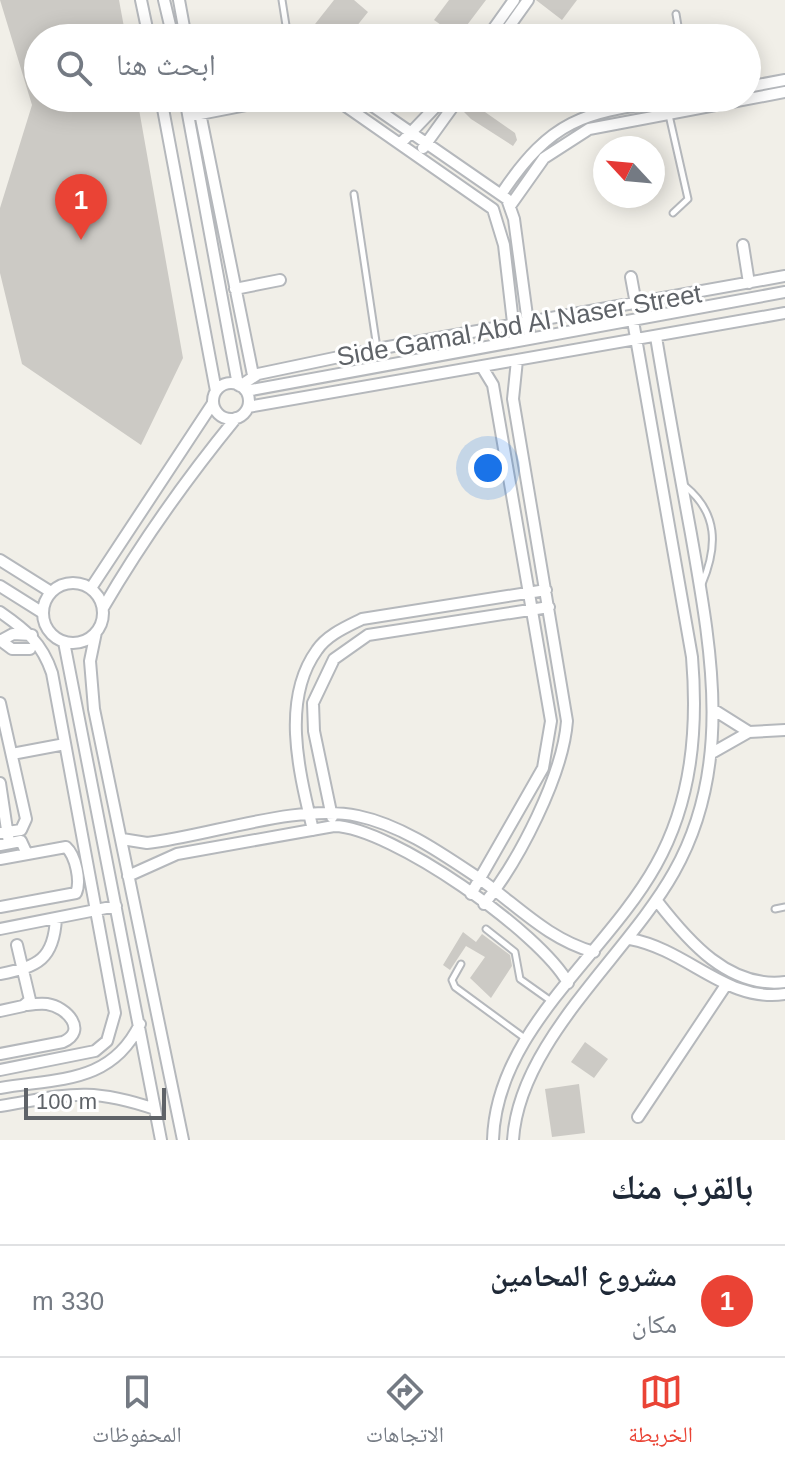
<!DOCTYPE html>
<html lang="ar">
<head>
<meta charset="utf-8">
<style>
  :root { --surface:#fff; --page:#f6f6f7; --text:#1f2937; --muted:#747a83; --line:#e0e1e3; --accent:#ea4335 }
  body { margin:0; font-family:Arial,"Noto Naskh Arabic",sans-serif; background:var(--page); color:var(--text); direction:rtl }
  .compass { position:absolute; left:593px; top:136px; width:72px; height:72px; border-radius:50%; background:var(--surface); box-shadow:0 4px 20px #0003; rotate:296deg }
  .scale { position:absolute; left:24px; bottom:20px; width:142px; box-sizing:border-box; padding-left:8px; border:4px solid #5f6368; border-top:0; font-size:22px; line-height:28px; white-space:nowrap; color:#5f6368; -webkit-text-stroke:6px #fff; paint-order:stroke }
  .you { position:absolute; left:488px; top:468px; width:28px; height:28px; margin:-20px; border:6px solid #fff; border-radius:50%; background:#1a73e8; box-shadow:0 0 0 12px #1a73e833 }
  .badge { display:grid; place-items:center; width:52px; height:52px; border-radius:50%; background:var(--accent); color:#fff; font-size:26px; font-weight:700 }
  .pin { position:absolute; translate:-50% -66px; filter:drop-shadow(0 2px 4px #0008) }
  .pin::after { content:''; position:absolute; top:42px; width:28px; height:24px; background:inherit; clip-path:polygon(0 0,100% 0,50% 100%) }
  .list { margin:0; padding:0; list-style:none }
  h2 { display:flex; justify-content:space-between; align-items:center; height:104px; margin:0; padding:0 32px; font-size:34px }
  h2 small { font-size:26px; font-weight:400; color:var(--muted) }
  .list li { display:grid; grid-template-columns:52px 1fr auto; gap:24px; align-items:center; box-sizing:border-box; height:112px; padding:0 32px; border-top:2px solid var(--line) }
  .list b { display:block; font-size:30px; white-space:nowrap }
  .list p { margin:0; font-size:26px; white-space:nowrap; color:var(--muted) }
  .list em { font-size:26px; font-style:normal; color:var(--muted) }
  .icon { flex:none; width:44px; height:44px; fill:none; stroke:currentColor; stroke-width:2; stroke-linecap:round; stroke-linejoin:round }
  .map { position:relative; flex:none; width:785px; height:1140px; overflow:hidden; direction:ltr }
  .search { position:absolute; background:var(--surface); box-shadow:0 4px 20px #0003; left:24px; right:24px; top:24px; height:88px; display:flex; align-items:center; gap:20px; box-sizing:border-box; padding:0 28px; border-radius:44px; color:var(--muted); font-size:30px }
  .sheet { height:216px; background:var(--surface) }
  nav { display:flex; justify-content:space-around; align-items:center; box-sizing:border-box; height:112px; border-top:2px solid var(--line); background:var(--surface); font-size:22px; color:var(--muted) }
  nav a { display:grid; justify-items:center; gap:4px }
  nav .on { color:var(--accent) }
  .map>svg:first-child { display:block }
</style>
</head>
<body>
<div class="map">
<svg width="785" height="1140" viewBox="0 0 785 1140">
  <rect width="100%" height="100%" fill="#f1efe8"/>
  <path fill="#cccac5" d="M 0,0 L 119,0 L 126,38 L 38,38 L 38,98 L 137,98 L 183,358 L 141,445 L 22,364 L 0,273 L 0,208 L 32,105 Z
    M 334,0 L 354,0 L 368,12 L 356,27 L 370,38 L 304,38 Z
    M 449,0 L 486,0 L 458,37 L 434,20 Z
    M 536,0 L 577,0 L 562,20 Z
    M 466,105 L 475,105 L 515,133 L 517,140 L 513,146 L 471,119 L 463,111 Z
    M 463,932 L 476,942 L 482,934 L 510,955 L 512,966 L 491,998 L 470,978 L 485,957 L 466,946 L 450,970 L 443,965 Z
    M 585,1042 L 608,1059 L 594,1078 L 571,1062 Z
    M 579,1084 L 585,1133 L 552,1137 L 545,1089 Z"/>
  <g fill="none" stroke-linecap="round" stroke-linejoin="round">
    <defs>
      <path id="lane" d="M 282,0 L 288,38
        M 676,14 L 680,38
        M 669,115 L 688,199 L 673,213
        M 354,194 L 377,348
        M 685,486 C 718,513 718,546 702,584
        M 775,909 L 785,907
        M 486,929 L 515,952 L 520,979 L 551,1001
        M 461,964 L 452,980 L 455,987 L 526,1039"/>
      <path id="street" d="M 141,0 L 149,38
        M 164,0 L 173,38
        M 179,0 L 186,38
        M 487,38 L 514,0
        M 501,38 L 528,0
        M 747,87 L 785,80
        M 161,98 L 216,391
        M 185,98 L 238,385
        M 197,98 L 253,375
        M 334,98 L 493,209 L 504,245 L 515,340
        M 361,98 L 507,199 L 514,219 L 530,338
        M 195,115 L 282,98
        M 400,144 L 444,98
        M 423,148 L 459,98
        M 502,193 C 557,111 591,113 682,98
        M 510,206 L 544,158 L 589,129 L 785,92
        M 743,245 L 749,283
        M 631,277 L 636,304
        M 235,289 L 280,280
        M213 401a18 18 0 1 1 36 0a18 18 0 1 1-36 0Z
        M 240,386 L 258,374 L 377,349 L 785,276
        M 246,391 L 785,292
        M 248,407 L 785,313
        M 0,560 L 51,592
        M43 613a30 30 0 1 1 60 0a30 30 0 1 1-60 0Z
        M 0,586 L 43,613
        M 91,588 L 213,403
        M 103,608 C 142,541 187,478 236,418
        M 0,612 C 26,630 42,643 52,673 L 115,1013 L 107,1041 L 95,1051 L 0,1070
        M 96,632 L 90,661 L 94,709 L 183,1140
        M 0,640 L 12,649 L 30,649
        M 0,641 L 13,634 L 32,635
        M 64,642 L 161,1140
        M 714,710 L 749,732
        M 712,753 L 749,732 L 785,730
        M 12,754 L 65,744
        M 0,783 L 9,843
        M 332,817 L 314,731 L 313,703 L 334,659 L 368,635 L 549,607
        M 313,830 C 300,775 280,701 317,650 C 327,635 346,627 362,619 L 546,590
        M 0,833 L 21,830 L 26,819 L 0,703
        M 122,839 L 147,843 C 210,836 297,803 358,816 C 401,825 441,853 477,877 C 516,904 547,939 594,952
        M 0,845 L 21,841 L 27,854
        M 0,859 L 66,847 C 76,856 81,882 76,893 L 0,907
        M 128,876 L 177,854 L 334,826 C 391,827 541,933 568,983
        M 471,894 L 543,768 L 551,721 L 493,385 L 482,367
        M 657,901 C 688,941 729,989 785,982
        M 484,904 C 519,861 563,775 567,721 L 513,399 L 517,360
        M 0,929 L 116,906
        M 630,939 C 689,950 726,1003 785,994
        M 0,974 C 38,967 54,959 56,918
        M 0,1011 L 23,1006 L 30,1000 L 17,945
        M 0,1054 L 63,1042 C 88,1031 67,1007 47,1004 C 41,1003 34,1004 27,1005
        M 0,1088 C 58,1078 111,1084 140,1024
        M 0,1106 C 67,1095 88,1086 155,1109
        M 638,1117 L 726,985
        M 493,1140 C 496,1030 606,955 656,865 C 692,801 698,729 692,657 L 633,321
        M 513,1140 C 519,1041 627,956 674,872 C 734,766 711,649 691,534 C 679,469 667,403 656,337"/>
    </defs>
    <use href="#lane" stroke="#b5b8bc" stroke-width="9"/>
    <use href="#street" stroke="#b5b8bc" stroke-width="14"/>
    <use href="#lane" stroke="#fff" stroke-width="5"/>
    <use href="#street" stroke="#fff" stroke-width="10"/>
  </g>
  <g text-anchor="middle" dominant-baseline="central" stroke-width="6" stroke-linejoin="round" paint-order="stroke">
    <g font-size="26" fill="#5f6368" stroke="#fff">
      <text transform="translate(519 325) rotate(-10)">Side Gamal Abd Al Naser Street</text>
    </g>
  </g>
</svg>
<svg class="compass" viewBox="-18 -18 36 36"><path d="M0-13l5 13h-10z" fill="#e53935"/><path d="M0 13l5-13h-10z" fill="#747a83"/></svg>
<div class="scale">100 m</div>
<div class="you"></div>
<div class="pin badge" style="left:81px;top:240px">1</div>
<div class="search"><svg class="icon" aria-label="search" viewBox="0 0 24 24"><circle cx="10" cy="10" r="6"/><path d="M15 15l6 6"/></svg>ابحث هنا</div>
</div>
<section class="sheet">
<h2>بالقرب منك<small></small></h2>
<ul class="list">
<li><span class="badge">1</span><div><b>مشروع المحامين</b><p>مكان</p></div><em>330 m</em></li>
</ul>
</section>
<nav>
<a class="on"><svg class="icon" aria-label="map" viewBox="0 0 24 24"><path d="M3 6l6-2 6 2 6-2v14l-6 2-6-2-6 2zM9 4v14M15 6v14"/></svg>الخريطة</a>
<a><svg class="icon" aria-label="directions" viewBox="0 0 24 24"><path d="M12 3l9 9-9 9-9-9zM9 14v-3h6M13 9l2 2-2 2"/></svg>الاتجاهات</a>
<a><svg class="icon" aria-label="saved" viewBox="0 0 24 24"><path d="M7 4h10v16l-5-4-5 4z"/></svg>المحفوظات</a>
</nav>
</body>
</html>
